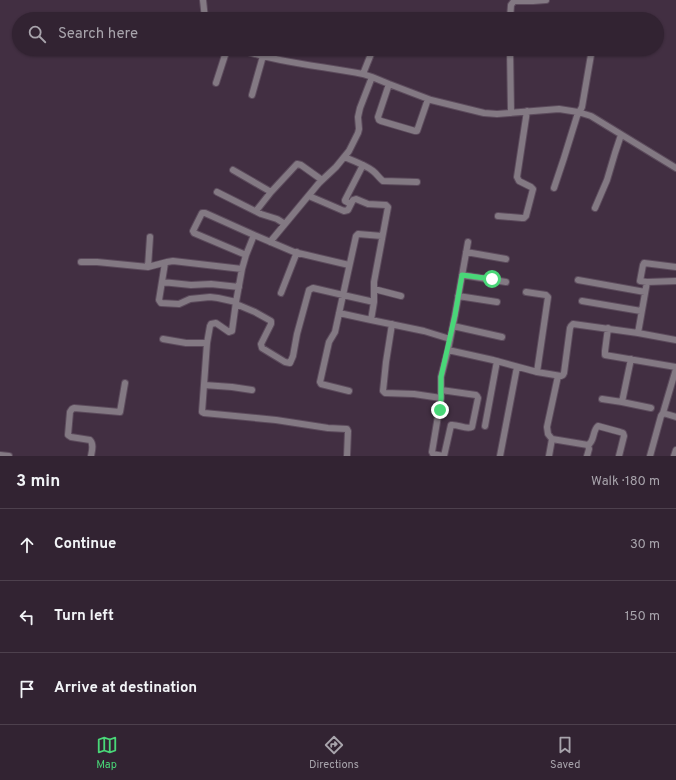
<!DOCTYPE html>
<html lang="en">
<head>
<meta charset="utf-8">
<style>
  :root { --surface:#322332; --page:#3a2b3a; --text:#f1f3f6; --muted:#a8a4ac; --line:#4d404d; --accent:#49d778 }
  body { margin:0; font-family:Overpass,sans-serif; background:var(--page); color:var(--text) }
  .stop { position:absolute; width:12px; height:12px; margin:-9px; border:3px solid #49d778; border-radius:50%; background:#fff }
  .stop.end { background:#49d778; border-color:#fff; box-shadow:0 1px 4px #0008 }
  .list { margin:0; padding:0; list-style:none }
  h2 { display:flex; justify-content:space-between; align-items:center; height:52px; margin:0; padding:0 16px; font-size:17px }
  h2 small { font-size:13px; font-weight:400; color:var(--muted) }
  .list li { display:grid; grid-template-columns:26px 1fr auto; gap:12px; align-items:center; box-sizing:border-box; height:72px; padding:0 16px; border-top:1px solid var(--line) }
  .list b { display:block; font-size:15px; white-space:nowrap }
  .list em { font-size:13px; font-style:normal; color:var(--muted) }
  .icon { flex:none; width:22px; height:22px; fill:none; stroke:currentColor; stroke-width:2; stroke-linecap:round; stroke-linejoin:round }
  .map { position:relative; flex:none; width:676px; height:456px; overflow:hidden }
  .search { position:absolute; background:var(--surface); box-shadow:0 1px 3px #0004; left:12px; right:12px; top:12px; height:44px; display:flex; align-items:center; gap:10px; box-sizing:border-box; padding:0 14px; border-radius:22px; color:var(--muted); font-size:15px }
  .sheet { height:268px; background:var(--surface) }
  nav { display:flex; justify-content:space-around; align-items:center; box-sizing:border-box; height:56px; border-top:1px solid var(--line); background:var(--surface); font-size:11px; color:var(--muted) }
  nav a { display:grid; justify-items:center; gap:2px }
  nav .on { color:var(--accent) }
  .map>svg:first-child { display:block }
</style>
</head>
<body>
<div class="map">
<svg width="676" height="456" viewBox="0 0 676 456">
  <rect width="100%" height="100%" fill="#422f42"/>
  <g fill="none" stroke-linecap="round" stroke-linejoin="round">
    <defs>
      <path id="minor" d="M 203,0 L 205,19
        M 510,19 L 511,5 L 514,1 L 533,1 L 546,0
        M 239,49 C 279,63 322,66 363,74 L 372,77 L 389,84 L 431,100 L 484,113 L 497,114 L 559,109 L 578,112 L 591,116 L 676,168
        M 510,49 L 511,113
        M 363,74 L 373,49
        M 216,83 L 227,49
        M 389,84 L 378,117 L 379,120 L 381,121 L 415,131 L 417,131 L 428,99
        M 252,95 L 263,56
        M 344,157 C 354,161 365,165 373,171 C 377,174 379,178 383,181 L 417,182
        M 233,170 L 271,192
        M 554,188 L 564,158 L 577,116 L 582,107 L 592,49
        M 217,192 L 261,214 L 277,219 L 285,224
        M 309,196 L 344,211 L 348,210 L 353,200 L 356,199 L 368,204 L 386,205 L 388,207 L 374,282 L 374,302 L 343,295 L 356,236 L 358,234 L 382,236
        M 351,204 L 345,201 L 345,200 L 363,165
        M 595,208 L 607,180 L 615,153 L 621,135
        M 256,211 L 271,192 L 297,164 L 301,165 L 322,180
        M 498,216 L 522,218 L 524,218 L 526,216 L 533,189 L 531,187 L 519,181 L 517,177 L 527,111
        M 254,235 L 294,252 L 349,265
        M 270,242 L 319,183 L 336,167 L 349,151 L 358,133 L 359,129 L 358,117 L 360,108 L 372,77
        M 466,252 L 506,259
        M 246,255 L 254,235 L 205,213 L 202,213 L 193,231 L 194,233 L 246,255 L 242,269 L 236,302 L 232,331 L 229,332 L 216,323 L 211,324 L 210,326 L 207,343 L 202,412 L 204,413 L 276,420 L 328,428 L 347,429 L 348,431 L 347,456
        M 81,262 L 97,262 L 148,267 L 167,262 L 173,261 L 242,269
        M 165,263 L 159,300 L 161,303 L 179,304 L 190,299 L 210,297 L 218,298 L 236,302
        M 148,267 L 150,237
        M 462,275 L 506,282
        M 578,280 L 645,292
        M 676,281 L 647,282 L 638,333 L 676,340
        M 162,282 L 191,285 L 211,284 L 239,287
        M 647,282 L 640,281 L 643,265 L 644,263 L 676,267
        M 374,289 L 401,296
        M 526,292 L 546,295 L 548,297 L 537,372
        M 281,293 L 297,252
        M 458,296 L 497,302
        M 582,301 L 641,311
        M 374,302 L 371,320 L 424,331 L 450,339
        M 236,304 L 255,312 L 271,321 L 271,324 L 261,344 L 262,348 L 285,362 L 290,363 L 293,356 L 297,334 L 309,290 L 313,288 L 343,295 L 335,332 L 329,342 L 320,382 L 321,384 L 349,391
        M 339,313 L 371,320
        M 392,324 L 386,362 L 383,391 L 385,393 L 414,394 L 441,398
        M 453,326 L 502,337
        M 608,328 L 605,351 L 605,355 L 676,367
        M 163,339 L 186,343 L 207,343
        M 448,350 L 455,315 L 468,242
        M 631,359 L 622,402 L 651,408
        M 204,385 L 232,387 L 252,390
        M 441,390 L 476,395 L 477,396 L 478,398 L 472,427 C 466,430 458,424 451,425 L 444,456
        M 602,399 L 622,402
        M 663,413 L 676,369
        M 485,426 L 497,361
        M 552,439 L 588,445 L 589,449 L 587,456
        M 588,445 C 595,441 592,431 598,426 L 620,432 L 623,433 L 624,436 L 619,456
        M 0,455 L 9,456
        M 91,456 C 92,451 94,444 90,440 L 71,437 L 68,435 L 70,412 L 72,409 L 74,408 L 120,412 L 125,383
        M 443,456 L 433,454 L 432,452 L 441,398 L 441,377 L 448,350 L 493,360 L 537,372 L 561,376 L 563,375 L 564,373 L 570,328 L 571,326 L 573,324 L 638,333
        M 500,456 L 517,367
        M 549,456 L 552,439 L 548,434 L 547,427 L 558,376
        M 650,456 L 661,416 L 663,413 L 676,417
        M 674,456 L 676,450"/>
    </defs>
    <use href="#minor" stroke="#5c4b5c" stroke-width="8"/>
    <use href="#minor" stroke="#837983" stroke-width="6"/>
  </g>
  <g fill="none" stroke-linecap="round" stroke-linejoin="round">
    <path stroke="#49d778" stroke-width="5" d="M 440,410 L 441,398 L 441,377 L 455,315 L 462,275 L 492,279"/>
  </g>
</svg>
<div class="stop" style="left:492px;top:279px"></div>
<div class="stop end" style="left:440px;top:410px"></div>
<div class="search"><svg class="icon" aria-label="search" viewBox="0 0 24 24"><circle cx="10" cy="10" r="6"/><path d="M15 15l6 6"/></svg>Search here</div>
</div>
<section class="sheet">
<h2>3 min<small>Walk · 180 m</small></h2>
<ul class="list">
<li><svg class="icon" aria-label="ahead" viewBox="0 0 24 24"><path d="M12 20V5M6 11l6-6 6 6"/></svg><div><b>Continue</b></div><em>30 m</em></li>
<li><svg class="icon" aria-label="left" viewBox="0 0 24 24"><path d="M17 20v-9H6M10 6l-5 5 5 5"/></svg><div><b>Turn left</b></div><em>150 m</em></li>
<li><svg class="icon" aria-label="arrive" viewBox="0 0 24 24"><path d="M6 21V4h12l-3 4 3 4H6"/></svg><div><b>Arrive at destination</b></div></li>
</ul>
</section>
<nav>
<a class="on"><svg class="icon" aria-label="map" viewBox="0 0 24 24"><path d="M3 6l6-2 6 2 6-2v14l-6 2-6-2-6 2zM9 4v14M15 6v14"/></svg>Map</a>
<a><svg class="icon" aria-label="directions" viewBox="0 0 24 24"><path d="M12 3l9 9-9 9-9-9zM9 14v-3h6M13 9l2 2-2 2"/></svg>Directions</a>
<a><svg class="icon" aria-label="saved" viewBox="0 0 24 24"><path d="M7 4h10v16l-5-4-5 4z"/></svg>Saved</a>
</nav>
</body>
</html>
